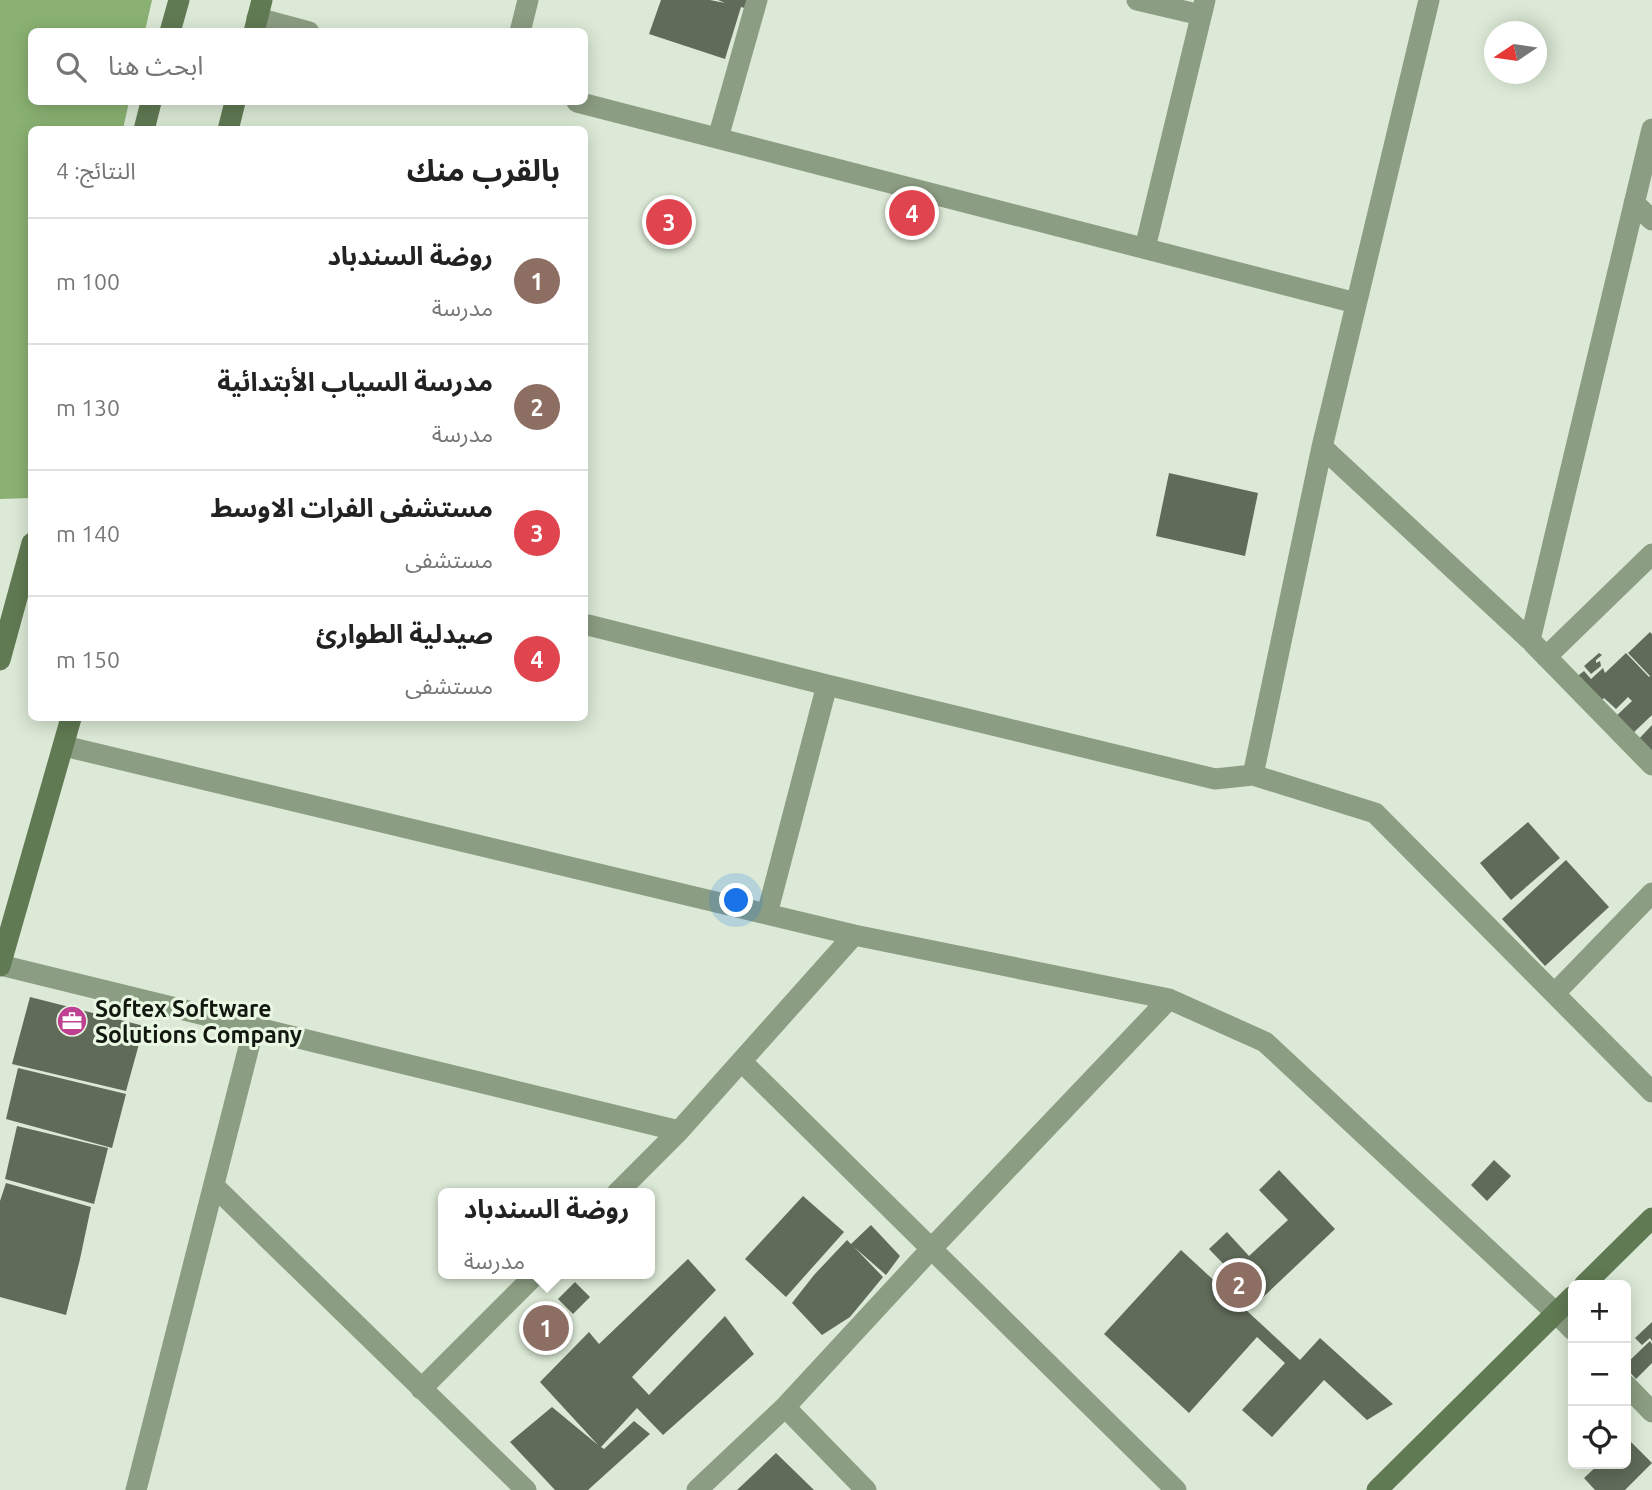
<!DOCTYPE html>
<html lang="ar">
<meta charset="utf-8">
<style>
:root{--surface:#fff;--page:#f6f6f6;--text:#222;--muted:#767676;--line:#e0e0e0;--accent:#0b8043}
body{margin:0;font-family:Ubuntu,"Noto Sans Arabic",sans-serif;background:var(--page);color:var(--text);direction:rtl}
.controls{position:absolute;right:21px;bottom:21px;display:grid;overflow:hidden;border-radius:10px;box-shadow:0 4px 18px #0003}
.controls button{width:63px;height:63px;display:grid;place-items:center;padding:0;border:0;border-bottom:2px solid var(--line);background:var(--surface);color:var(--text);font:35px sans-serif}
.compass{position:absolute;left:1484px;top:21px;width:63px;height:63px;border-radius:50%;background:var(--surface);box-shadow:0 4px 18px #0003;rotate:257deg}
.you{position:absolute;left:737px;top:901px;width:24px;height:24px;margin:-18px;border:5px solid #fff;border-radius:50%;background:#1a73e8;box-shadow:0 0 0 10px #1a73e833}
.badge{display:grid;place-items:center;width:46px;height:46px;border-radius:50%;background:var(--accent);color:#fff;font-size:23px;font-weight:700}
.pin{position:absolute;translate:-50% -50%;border:4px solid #fff;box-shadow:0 2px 7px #0006}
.popup{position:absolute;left:438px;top:1188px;width:217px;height:91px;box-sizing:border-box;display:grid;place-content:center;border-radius:10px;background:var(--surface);filter:drop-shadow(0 2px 5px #0005);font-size:23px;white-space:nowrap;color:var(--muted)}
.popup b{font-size:26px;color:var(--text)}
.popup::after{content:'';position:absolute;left:50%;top:100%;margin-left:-14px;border:14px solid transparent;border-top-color:var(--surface)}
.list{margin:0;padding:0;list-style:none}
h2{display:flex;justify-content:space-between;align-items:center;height:91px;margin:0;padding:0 28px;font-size:30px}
h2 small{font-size:23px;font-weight:400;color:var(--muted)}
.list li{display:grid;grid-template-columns:46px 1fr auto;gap:21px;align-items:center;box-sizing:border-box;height:126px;padding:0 28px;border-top:2px solid var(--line)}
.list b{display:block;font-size:26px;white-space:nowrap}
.list p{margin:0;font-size:23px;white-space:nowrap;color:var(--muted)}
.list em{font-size:23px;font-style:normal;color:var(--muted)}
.icon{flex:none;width:38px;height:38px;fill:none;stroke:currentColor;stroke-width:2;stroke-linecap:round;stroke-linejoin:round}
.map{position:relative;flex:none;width:1652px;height:1490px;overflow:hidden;direction:ltr}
.search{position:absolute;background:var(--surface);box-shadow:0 4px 18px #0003;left:28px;top:28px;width:560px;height:77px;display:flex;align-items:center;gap:18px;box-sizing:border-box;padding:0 24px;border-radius:10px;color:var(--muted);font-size:26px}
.panel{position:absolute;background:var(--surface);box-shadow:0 4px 18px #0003;left:28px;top:126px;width:560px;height:595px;border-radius:10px;direction:rtl}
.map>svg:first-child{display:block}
.forest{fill:#8ab173}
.building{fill:#606b5a}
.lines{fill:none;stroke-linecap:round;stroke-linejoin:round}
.street{stroke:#8b9d82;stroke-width:21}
.secondary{stroke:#607a53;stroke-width:21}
.labels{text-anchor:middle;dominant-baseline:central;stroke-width:6;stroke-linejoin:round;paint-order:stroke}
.poi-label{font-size:23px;font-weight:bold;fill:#121710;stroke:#e9f7e3;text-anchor:start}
</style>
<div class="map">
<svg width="1652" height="1490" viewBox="0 0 1652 1490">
<rect width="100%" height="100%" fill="#dce9d6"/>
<path class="forest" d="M0,0H152L145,31L32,32V102H129L123,129L32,130L31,498L0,499Z"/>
<path class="building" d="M661,0H710L725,3L718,0H753L751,10L741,7L725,59L649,34Z
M1169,473L1258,493L1245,556L1156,536Z
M1650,632L1652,634V715L1632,734L1615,717L1632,701L1628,697L1616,709L1604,698L1599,703L1575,678L1584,671L1591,679L1603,668L1605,673L1626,653L1649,677L1650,676L1628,653Z
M1599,653L1602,655L1596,660V663L1600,661L1601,666L1591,674L1584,666Z
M1652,725V758L1636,742Z
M1528,822L1560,858L1511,900L1480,863Z
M1566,860L1609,907L1545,966L1502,919Z
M30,997L144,1026L126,1091L12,1064Z
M18,1068L126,1094L112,1148L6,1119Z
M17,1126L108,1148L94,1204L5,1179Z
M1494,1160L1511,1176L1487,1201L1471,1185Z
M1279,1170L1335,1229L1259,1301L1209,1249L1227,1232L1249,1256L1288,1220L1259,1190Z
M6,1183L91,1207L80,1259L66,1315L0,1297V1201Z
M803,1196L844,1232L786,1297L745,1259Z
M871,1225L900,1256L886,1275L854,1247L883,1277L850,1317L822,1335L792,1303L814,1275L847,1240L851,1244Z
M1181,1250L1300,1360L1320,1338L1393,1404L1367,1420L1324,1380L1272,1437L1242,1410L1285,1363L1257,1337L1189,1413L1104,1334Z
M688,1259L716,1290L632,1377L649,1395L725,1316L754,1354L663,1435L637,1408L601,1447L604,1449L634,1421L650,1434L588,1490H555L510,1442L552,1407L598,1445L540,1382L589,1332L599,1344Z
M575,1282L590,1297L573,1314L558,1299Z
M1652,1322V1341L1650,1338L1642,1345L1635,1338Z
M1650,1341L1652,1344V1363L1636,1379L1626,1368V1364Z
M1626,1437L1652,1463L1625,1490H1595L1584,1478L1599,1464H1626Z
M776,1453L814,1490H737Z"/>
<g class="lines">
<path class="street" d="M1137,0L1201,15
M257,18L309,32
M520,32L528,0
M577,102L1356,303
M718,138L757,0
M1634,203L1652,220
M1145,248L1205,0
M1322,447L1530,640L1652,765
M584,624L827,685L1215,779L1253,775L1375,813L1652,1092
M1530,640L1652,129
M1546,657L1652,554
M64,746L854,935L1169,999L1265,1042L1556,1313L1573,1330
M1253,775L1322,447L1429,0
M767,914L827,685
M0,965L679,1131
M1555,993L1652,893
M742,1062L1176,1490
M214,1186L526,1490
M617,1193L679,1131L854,935
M1626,1385L1652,1412
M421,1389L536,1274
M785,1407L866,1490
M136,1490L254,1027
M697,1490L785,1407L932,1248L1169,999"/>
<path class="secondary" d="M170,32L179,0
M254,32L262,0
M144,130L151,102
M228,130L235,102
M0,660L32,543
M0,966L71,718
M1584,1285L1652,1218
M1377,1490L1573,1296"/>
</g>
<defs>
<g id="office-disc" transform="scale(1.575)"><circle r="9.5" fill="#be4291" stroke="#e9f7e3"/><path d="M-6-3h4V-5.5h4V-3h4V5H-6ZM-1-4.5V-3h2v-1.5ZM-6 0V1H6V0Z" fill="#fff"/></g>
</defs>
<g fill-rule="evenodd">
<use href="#office-disc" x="72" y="1021"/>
</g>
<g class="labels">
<g class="poi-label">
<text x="95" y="1008">Softex Software<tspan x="95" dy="26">Solutions Company</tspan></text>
</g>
</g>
</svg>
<div class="controls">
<button>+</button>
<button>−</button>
<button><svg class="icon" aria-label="locate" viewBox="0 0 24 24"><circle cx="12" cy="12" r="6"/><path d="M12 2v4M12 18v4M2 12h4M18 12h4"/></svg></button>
</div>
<svg class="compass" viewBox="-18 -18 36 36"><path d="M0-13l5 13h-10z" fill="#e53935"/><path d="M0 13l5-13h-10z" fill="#767676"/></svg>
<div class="you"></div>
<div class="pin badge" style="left:546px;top:1328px;background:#8d6e63">1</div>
<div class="popup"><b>روضة السندباد</b>مدرسة</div>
<div class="pin badge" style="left:1239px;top:1285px;background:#8d6e63">2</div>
<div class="pin badge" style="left:669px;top:222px;background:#e0444e">3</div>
<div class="pin badge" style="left:912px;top:213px;background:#e0444e">4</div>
<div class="search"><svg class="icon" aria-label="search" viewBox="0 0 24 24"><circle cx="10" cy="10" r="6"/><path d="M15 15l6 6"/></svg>ابحث هنا</div>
<section class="panel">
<h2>بالقرب منك<small>النتائج: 4</small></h2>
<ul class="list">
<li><span class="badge" style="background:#8d6e63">1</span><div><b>روضة السندباد</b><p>مدرسة</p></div><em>100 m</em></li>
<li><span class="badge" style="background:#8d6e63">2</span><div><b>مدرسة السياب الأبتدائية</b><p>مدرسة</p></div><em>130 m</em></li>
<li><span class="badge" style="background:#e0444e">3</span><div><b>مستشفى الفرات الاوسط</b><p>مستشفى</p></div><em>140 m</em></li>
<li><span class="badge" style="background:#e0444e">4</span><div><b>صيدلية الطوارئ</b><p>مستشفى</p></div><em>150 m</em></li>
</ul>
</section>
</div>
